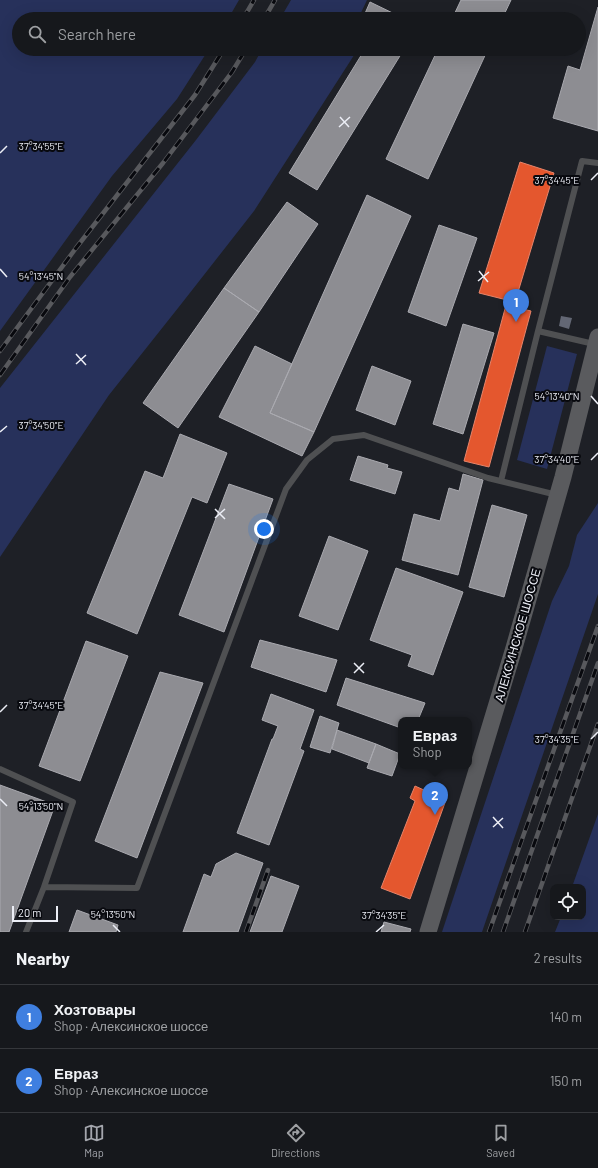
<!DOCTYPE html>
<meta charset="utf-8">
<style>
:root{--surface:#16181c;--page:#1f2125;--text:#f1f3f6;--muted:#9ea0a3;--line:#35373b;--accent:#a4a6ad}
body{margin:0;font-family:Barlow,sans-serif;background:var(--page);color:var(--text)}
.controls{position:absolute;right:12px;bottom:12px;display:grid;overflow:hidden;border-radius:8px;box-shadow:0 4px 16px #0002}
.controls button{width:36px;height:36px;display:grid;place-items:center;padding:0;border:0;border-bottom:1px solid var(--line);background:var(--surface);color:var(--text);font:20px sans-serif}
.scale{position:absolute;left:12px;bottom:10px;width:46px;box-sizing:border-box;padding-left:4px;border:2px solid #eceef6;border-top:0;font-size:11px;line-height:14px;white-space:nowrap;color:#eceef6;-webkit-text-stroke:3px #08090e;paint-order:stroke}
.you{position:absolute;left:264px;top:529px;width:14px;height:14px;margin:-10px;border:3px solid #fff;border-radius:50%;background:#1a73e8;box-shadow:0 0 0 6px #1a73e833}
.badge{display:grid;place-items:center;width:26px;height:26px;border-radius:50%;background:var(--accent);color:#fff;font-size:13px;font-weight:700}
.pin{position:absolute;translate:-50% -33px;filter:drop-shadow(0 1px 2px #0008)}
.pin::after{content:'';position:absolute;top:21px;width:14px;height:12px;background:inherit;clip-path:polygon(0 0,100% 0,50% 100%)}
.popup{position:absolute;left:398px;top:717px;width:74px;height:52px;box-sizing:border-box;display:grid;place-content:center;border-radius:8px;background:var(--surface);filter:drop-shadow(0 1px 3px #0005);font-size:13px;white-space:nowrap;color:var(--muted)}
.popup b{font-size:15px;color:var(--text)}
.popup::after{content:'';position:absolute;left:50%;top:100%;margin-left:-8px;border:8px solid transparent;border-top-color:var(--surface)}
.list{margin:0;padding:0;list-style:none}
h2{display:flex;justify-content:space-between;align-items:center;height:52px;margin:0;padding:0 16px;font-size:17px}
h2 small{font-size:13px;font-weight:400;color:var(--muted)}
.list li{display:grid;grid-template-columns:26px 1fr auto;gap:12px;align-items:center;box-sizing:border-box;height:64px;padding:0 16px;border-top:1px solid var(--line)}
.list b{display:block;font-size:15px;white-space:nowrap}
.list p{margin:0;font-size:13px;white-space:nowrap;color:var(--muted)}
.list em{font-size:13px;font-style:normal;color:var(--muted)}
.icon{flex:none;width:22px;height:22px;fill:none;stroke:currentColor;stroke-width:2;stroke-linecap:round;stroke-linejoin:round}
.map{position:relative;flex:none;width:598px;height:932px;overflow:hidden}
.search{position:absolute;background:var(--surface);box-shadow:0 4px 16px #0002;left:12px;right:12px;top:12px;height:44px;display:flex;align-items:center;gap:10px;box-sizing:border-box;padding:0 14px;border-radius:22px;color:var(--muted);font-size:15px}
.sheet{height:180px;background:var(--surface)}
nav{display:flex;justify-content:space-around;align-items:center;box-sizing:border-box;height:56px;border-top:1px solid var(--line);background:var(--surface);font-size:11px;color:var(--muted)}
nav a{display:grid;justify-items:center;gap:2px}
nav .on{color:var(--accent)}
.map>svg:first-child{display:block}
.green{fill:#27315b}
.shops{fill:#e4572e;stroke:#e6846a}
.industry{fill:#8d8d92;stroke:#aaaab0}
.building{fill:#636774}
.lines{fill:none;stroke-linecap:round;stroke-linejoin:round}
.lane{stroke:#4f5052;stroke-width:6}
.secondary{stroke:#5a5b5e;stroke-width:17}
.rail-casing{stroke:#58595d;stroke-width:4.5}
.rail{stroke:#08090e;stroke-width:3;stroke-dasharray:9;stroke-linecap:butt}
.ticks{fill:none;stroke:#eceef6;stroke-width:1.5}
.labels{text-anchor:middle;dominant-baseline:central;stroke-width:4;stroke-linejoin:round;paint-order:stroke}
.street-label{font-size:12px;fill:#eceef6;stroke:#08090e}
.ticks-label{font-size:10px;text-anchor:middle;fill:#eceef6;stroke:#08090e;stroke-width:4;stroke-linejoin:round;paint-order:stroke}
</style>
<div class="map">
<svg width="598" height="932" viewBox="0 0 598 932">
<rect width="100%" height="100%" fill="#1e2026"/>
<path class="green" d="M0,0H239L228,19H19V49H209L177,99L112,176L0,331Z
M291,0H367L358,19H280Z
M262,49H358L254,211L182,303L109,395L0,557V388L196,140L255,62Z
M547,346L577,354L547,469L517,460Z
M598,503V594L482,932H442L552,601L569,566L577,535Z
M598,814V932H555L561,917H583V887H572Z"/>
<path class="shops" d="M520,162L554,173L515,302L479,293Z
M506,305L531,311L489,467L464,461Z
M415,786L446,800L410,899L381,888L415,801L410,798Z"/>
<path class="industry" d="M461,0H511L502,19H452Z
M370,2L405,19H365L363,18Z
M598,7V131L553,118L568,66L580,70Z
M365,49H400L403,51L317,190L289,173Z
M438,49H488L428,179L386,159Z
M367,195L411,216L314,432L270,413Z
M287,202L318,224L259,312L224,288Z
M439,225L477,238L446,326L408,312Z
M224,288L259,312L178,428L143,403Z
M463,324L494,333L463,434L433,424Z
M255,346L292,364L270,413L314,432L302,456L219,417Z
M372,366L411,381L395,425L356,410Z
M180,434L227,453L207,503L192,497L137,634L87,613L145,471L163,478Z
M358,456L388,465L387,468L402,472L395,494L350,480Z
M463,474L483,480L458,575L402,560L414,514L440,521L449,488L459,491Z
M229,484L273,499L224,632L179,615Z
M492,505L527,515L504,597L469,587Z
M329,536L368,551L338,630L299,616Z
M396,568L463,592L433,675L408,666L412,655L370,640Z
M260,640L337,660L326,692L251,667Z
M86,641L128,656L80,781L39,766Z
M160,672L203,683L137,858L95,841Z
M346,678L425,703L418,720H401V728L337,705Z
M271,694L314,710L300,749L304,751L269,845L237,833L272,739H273L278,726L262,720Z
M320,716L339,723L330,753L310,747Z
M337,730L376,744L369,763L332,749Z
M376,744L400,754L392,776L367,768Z
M0,785L55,805L9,932H0Z
M236,853L263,863L238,932H183L204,874L211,877L216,864Z
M271,876L299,886L282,932H250Z
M77,910L118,925L116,932H69Z
M384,922L411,929L410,932H381Z"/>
<path class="building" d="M561,316L572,318L569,329L559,326Z"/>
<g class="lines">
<path class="lane" d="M538,331L582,161L598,163
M501,481L538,331L594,344
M0,769L73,802L44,887
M26,932L44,887L137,888L286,489L307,460L333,439L364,435L488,478L557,495"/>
<path class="secondary" d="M428,932L514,648L563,477L598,337"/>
<g class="rail-casing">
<path id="rail" d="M243,19L254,0
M264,19L275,0
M0,351L76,248L195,95L224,49
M0,375L70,277L163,163L232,72L246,49
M246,932L268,870
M489,932L598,626
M503,932L598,663
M525,932L598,724"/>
</g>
<use href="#rail" class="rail"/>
</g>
<path class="ticks" d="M340,117L349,127M339,127L350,117M0,153L7,146M591,180L598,173M0,269L7,277M479,271L488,282M478,281L489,272M76,354L86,365M76,364L86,355M591,396L598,404M0,432L7,426M591,460L598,453M215,509L225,519M215,518L225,509M354,663L364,673M354,673L364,663M0,712L7,705M591,739L598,732M0,799L7,806M493,817L503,828M493,827L503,818M113,925L120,932M376,932L384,925"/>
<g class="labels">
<g class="street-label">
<text transform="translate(517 635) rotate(-74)">АЛЕКСИНСКОЕ ШОССЕ</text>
</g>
</g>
<g class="ticks-label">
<text x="41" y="150">37°34'55"E</text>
<text x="557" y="184">37°34'45"E</text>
<text x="41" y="280">54°13'45"N</text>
<text x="557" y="400">54°13'40"N</text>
<text x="41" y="429">37°34'50"E</text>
<text x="557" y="463">37°34'40"E</text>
<text x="41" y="709">37°34'45"E</text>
<text x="557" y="743">37°34'35"E</text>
<text x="41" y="810">54°13'50"N</text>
<text x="113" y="918">54°13'50"N</text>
<text x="384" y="919">37°34'35"E</text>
</g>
</svg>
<div class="controls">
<button><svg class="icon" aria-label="locate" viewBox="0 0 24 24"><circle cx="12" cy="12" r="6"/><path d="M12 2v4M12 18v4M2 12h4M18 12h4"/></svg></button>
</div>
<div class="scale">20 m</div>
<div class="you"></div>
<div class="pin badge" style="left:516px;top:322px;background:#3f7fe0">1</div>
<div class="pin badge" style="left:435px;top:815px;background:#3f7fe0">2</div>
<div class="popup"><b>Евраз</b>Shop</div>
<div class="search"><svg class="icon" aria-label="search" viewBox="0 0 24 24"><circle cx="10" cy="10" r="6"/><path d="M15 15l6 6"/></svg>Search here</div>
</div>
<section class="sheet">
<h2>Nearby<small>2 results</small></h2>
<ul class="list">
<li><span class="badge" style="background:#3f7fe0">1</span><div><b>Хозтовары</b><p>Shop · Алексинское шоссе</p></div><em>140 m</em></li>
<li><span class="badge" style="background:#3f7fe0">2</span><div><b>Евраз</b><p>Shop · Алексинское шоссе</p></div><em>150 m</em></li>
</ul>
</section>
<nav>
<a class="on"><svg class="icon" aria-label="map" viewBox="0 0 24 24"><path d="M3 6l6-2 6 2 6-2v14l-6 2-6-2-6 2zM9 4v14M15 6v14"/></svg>Map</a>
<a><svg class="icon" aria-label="directions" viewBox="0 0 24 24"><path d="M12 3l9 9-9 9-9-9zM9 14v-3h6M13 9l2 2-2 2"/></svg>Directions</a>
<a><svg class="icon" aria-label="saved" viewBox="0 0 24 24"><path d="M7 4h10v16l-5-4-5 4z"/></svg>Saved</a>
</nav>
